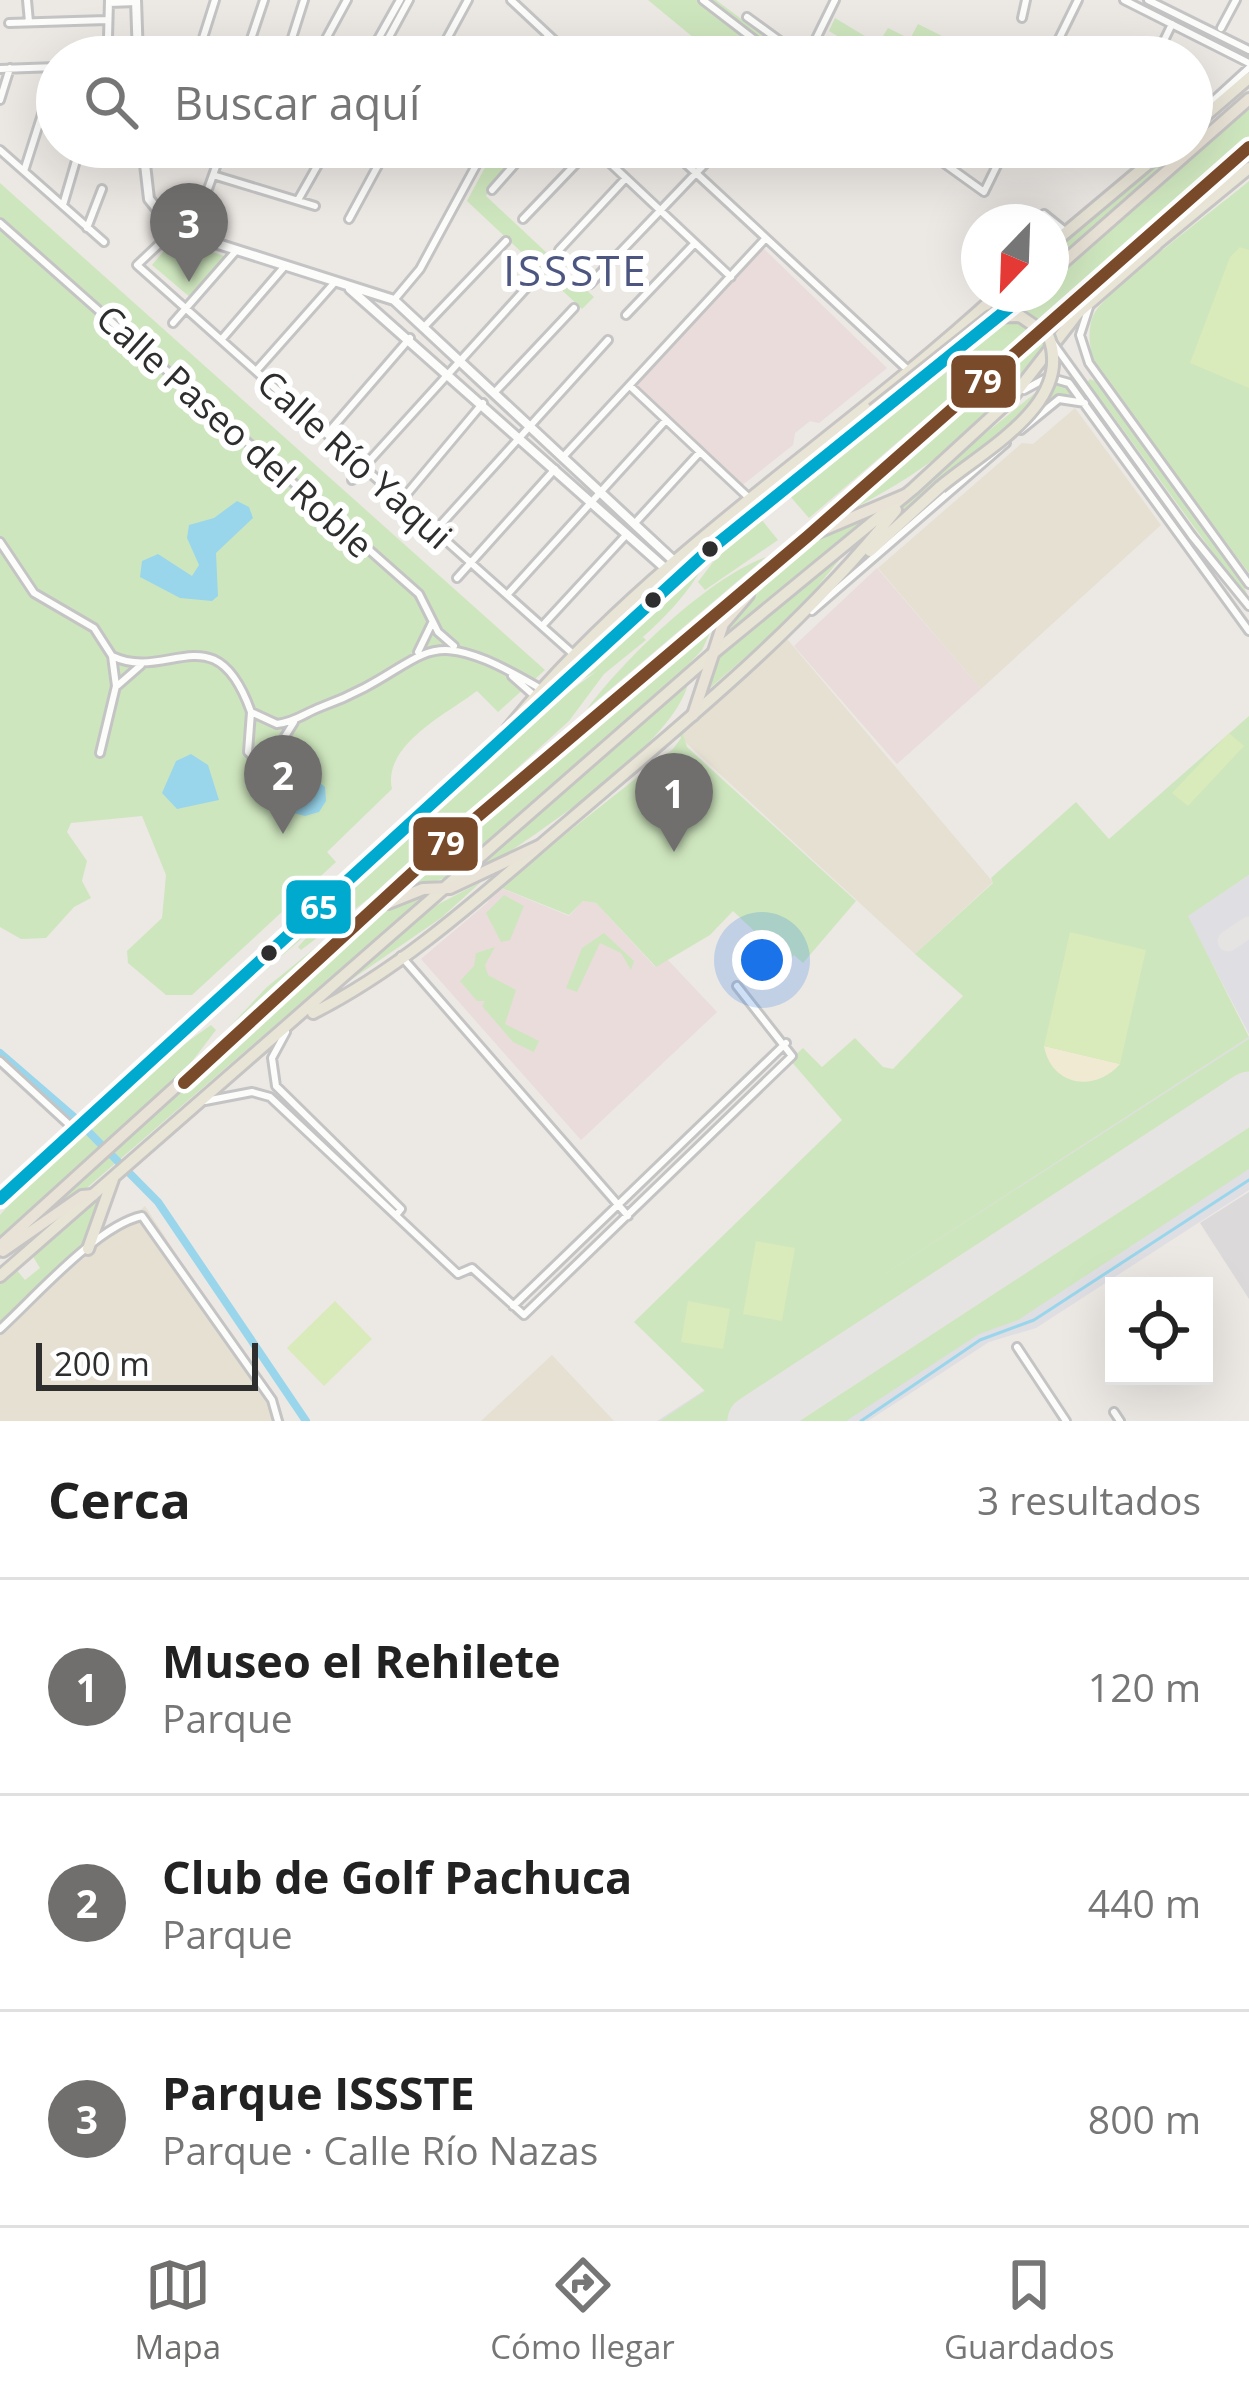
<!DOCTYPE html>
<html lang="es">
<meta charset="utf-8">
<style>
:root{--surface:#fff;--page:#f2f2f2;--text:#222;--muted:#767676;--line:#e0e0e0;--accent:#706f6e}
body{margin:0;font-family:"Open Sans",sans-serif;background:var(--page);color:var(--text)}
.controls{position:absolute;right:36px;bottom:36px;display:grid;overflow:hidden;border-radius:0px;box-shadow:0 12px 48px #0002}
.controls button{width:108px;height:108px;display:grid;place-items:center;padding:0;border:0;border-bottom:3px solid var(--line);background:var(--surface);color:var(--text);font:60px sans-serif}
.compass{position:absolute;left:961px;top:204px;width:108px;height:108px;border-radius:50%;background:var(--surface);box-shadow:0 12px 48px #0002;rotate:203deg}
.scale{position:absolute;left:36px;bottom:30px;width:222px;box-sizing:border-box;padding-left:12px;border:6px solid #2e2e2e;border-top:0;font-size:33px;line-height:42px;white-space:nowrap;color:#2e2e2e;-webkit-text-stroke:9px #fff;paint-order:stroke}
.you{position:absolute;left:762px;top:960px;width:42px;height:42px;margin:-30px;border:9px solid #fff;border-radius:50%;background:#1a73e8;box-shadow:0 0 0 18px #1a73e833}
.badge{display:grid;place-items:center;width:78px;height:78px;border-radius:50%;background:var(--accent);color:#fff;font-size:39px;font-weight:700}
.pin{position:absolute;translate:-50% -99px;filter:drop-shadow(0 3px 6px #0008)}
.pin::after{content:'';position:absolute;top:63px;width:42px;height:36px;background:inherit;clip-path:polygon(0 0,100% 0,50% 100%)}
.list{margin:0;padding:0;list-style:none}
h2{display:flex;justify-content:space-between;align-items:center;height:156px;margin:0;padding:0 48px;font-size:51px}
h2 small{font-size:39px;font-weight:400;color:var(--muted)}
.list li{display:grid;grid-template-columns:78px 1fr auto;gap:36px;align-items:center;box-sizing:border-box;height:216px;padding:0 48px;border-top:3px solid var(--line)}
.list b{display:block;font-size:45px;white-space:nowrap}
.list p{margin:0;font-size:39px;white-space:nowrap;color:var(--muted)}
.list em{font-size:39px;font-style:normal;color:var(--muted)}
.icon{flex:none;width:66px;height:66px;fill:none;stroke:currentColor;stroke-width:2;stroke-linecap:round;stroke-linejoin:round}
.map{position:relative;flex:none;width:1249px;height:1421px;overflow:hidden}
.search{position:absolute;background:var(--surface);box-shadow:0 12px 48px #0002;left:36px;right:36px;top:36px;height:132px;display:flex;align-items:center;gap:30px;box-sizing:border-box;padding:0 42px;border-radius:66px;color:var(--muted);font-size:45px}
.sheet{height:804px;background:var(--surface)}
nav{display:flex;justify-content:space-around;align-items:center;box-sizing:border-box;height:168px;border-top:3px solid var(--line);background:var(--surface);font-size:33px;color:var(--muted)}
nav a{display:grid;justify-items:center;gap:6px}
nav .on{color:var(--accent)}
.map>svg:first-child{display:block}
.industrial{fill:#dcd9db}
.education{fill:#e6e0d3}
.medical{fill:#e9dcdb}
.airport{fill:#dfdee2}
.green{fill:#cee6be}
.sand{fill:#f0ead3}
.pitch{fill:#d9eabb}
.water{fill:#99d6ec}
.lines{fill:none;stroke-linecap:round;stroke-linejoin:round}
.stream{stroke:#99d6ec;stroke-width:3}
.canal{stroke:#99d6ec;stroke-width:8}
.taxiway{stroke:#e6e4e2;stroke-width:21}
.runway{stroke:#e6e4e2;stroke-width:51}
.minor-casing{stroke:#c5c4c5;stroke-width:12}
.tertiary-casing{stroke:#c5c4c5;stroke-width:14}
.primary-casing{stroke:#c6c5c4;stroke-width:16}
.trunk-casing{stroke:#c6c5c4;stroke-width:16}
.minor{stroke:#fcfcfb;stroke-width:6}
.tertiary{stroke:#fcfcfb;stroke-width:8}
.primary{stroke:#e8e4d6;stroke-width:10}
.trunk{stroke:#e9e2d6;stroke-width:10}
.minor-bridge-casing{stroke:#c5c4c5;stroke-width:12;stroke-linecap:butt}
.primary-bridge-casing{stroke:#c6c5c4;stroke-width:16;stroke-linecap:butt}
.minor-bridge{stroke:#fcfcfb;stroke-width:6}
.primary-bridge{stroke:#e8e4d6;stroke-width:10}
.bus-1-casing{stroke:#fff;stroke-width:21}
.bus-2-casing{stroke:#fff;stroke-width:21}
.bus-1{stroke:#00a9ce;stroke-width:12}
.bus-2{stroke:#7a4b2a;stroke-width:12}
.bus-dot{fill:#2e2e2e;stroke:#fff;stroke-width:4.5}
.labels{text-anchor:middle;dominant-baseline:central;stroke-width:12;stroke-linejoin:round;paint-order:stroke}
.street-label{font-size:36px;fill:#2e2e2e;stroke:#fff}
.quarter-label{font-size:42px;letter-spacing:3px;fill:#4d5680;stroke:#fff}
.line-badge{stroke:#fff;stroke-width:4.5}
.badge-label{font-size:33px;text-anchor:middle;font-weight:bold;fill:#fff}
</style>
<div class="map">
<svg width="1249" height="1421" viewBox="0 0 1249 1421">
<rect width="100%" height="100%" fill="#ece8e4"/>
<path class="industrial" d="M1249,1192V1299L1200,1223Z"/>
<path class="education" d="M1075,408L1161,525L981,689L878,568L1022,443L1033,444Z
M782,633L993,882L915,954L684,741L681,727L687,712Z
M145,1206L285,1421H0V1329Z
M552,1355L614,1421H481Z"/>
<path class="medical" d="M763,248L887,368L819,423L810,421L795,433L793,445L740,487L635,385Z
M877,568L981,689L897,764L794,646Z
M498,887L569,916L583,901L596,903L655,967L666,958L717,1012L581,1140L421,959L487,903Z"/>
<path class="airport" d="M1249,875V1034L1187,916Z
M1249,1037V1190L1036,1328L989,1342L868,1421H657Z"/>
<path class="green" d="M648,0H716L792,57H717Z
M835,18L878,44L888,28L910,39L918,24L984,57H873L829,31Z
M1249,108V141L809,518L789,495L1037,294H1051V283Z
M496,147H518L486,196L594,297L582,309L467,201Z
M1180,147H1188L1051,268V255Z
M1249,181V573L1096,368C1090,353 1086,329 1094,314C1104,292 1221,205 1249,181Z
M0,183L545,670L498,712L477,691C448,713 382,745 392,789L327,852L336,862L192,995H166L128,963L127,951L162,918L166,875L142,816L71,823L67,832L87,861L82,881L91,898L74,907L46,938L21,939L0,927Z
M174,239L227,257L191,298L152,265Z
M1062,314C1062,326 1049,340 1041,352C987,428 909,485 825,522Z
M1090,379L1099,383C1123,417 1249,574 1249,602L1105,405L1096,404L1085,384Z
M1050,381L1064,384L1073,394L1053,398L999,444L989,441L872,541L912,493Z
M810,457L780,486L546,690L661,576Z
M879,509L716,643C748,576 811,536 879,509Z
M761,519L778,540L705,590L698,582L723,549Z
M862,532L796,613L702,695L704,670Z
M766,557L587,709C624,659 708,578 766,557Z
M705,562C681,611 616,665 568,687Z
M718,616L702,650L683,670L445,878L398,893Z
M643,637L646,640L604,674L569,721L401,874L301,950L298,947L362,877L536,716Z
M688,684C671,747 538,832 483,870L479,866Z
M687,712L681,727L687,747L856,901L803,963L794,955L787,962L733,911L710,935L656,967L596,903L583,901L569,915L499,887L673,749L681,738L678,731Z
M1249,716V875L1188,916L1249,1037L857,1292L1249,1039V1079L726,1421H660L705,1391L634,1322L842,1120L790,1060L803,1048L822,1067L855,1038L883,1067L893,1069L963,996L915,954L993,883L991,878L1076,802L1109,839Z
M481,882L441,918L329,995L431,908Z
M343,893L298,942L195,1029Z
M428,893L74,1199L30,1227L382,912Z
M380,895L206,1052L267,987Z
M504,895L524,906L510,940L501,942L486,913Z
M604,933L634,961L631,970L621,953L600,943L577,992L566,988L582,948Z
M495,947L485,965L488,975L516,990L505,1024L539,1041L534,1052L513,1042L482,1006L485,1001H477L460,981L474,966L476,953Z
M211,1025L216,1030L184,1072L0,1240V1215C63,1144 134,1079 211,1025Z
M1249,1115V1169L1018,1320L979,1334L846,1421H780Z
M108,1187L77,1255L0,1324V1282L15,1268L25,1280L40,1268L32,1255Z"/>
<path class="sand" d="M1044,1046L1120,1064C1095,1093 1051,1086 1044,1046Z"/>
<path class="pitch" d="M1240,247L1249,250V388L1190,363L1230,257Z
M1229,733L1244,746L1188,806L1172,793Z
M1070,932L1146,950L1120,1064L1044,1046Z
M756,1241L795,1248L782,1321L743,1314Z
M335,1301L372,1339L324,1386L287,1348Z
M688,1301L730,1309L723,1349L681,1342Z"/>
<path class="water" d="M237,501L249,507L253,518L216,553L218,596L212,601L180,598L140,577L142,561L158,554L192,576L199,565L187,538L189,525L214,518Z
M191,754L208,765L219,800L177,809L162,793L176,761Z
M310,775L325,787L326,801L319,812L305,816L277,809L282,785Z"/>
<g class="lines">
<path class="stream" d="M861,1421L980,1340L1034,1320L1249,1180"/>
<path class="canal" d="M0,1053L74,1117L158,1202L306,1421"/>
<path class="taxiway" d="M1228,941L1249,927"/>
<path class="runway" d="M753,1421L1249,1097"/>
<g class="minor-casing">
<path id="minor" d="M27,0L29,22
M511,0L572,57
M703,0L777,57
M1124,0L1249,63
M1148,0L1249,50
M109,3L136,2
M747,17L802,57
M1022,18L1026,0
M9,23L107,20
M1221,28L1236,0
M108,38L109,0
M109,57V45
M197,57L215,0
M245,57L264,0
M286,57L304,0
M316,57L347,0
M368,57L400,0
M378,57L409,0
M437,57L468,0
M536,57L548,35
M807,57L835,0
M1050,57L1078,0
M1156,57L1172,24
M0,69L57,67
M0,100L10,68
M1192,120L1249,68
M593,147L731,277
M668,147L908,370
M938,147L934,156L984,192L1006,147
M0,150L104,242
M264,160L269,162L276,147
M264,160L268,147
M24,171L57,67
M213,175L315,206
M208,189L223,147
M492,190L530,147
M298,200L328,147
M63,205L80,147
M1044,214L1065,231
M349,219L388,147
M523,219L592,147
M0,223L419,594L438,632L454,646
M87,228L102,189
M174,230L137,265L572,653
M559,250L626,178
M590,284L721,147
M394,300L420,269L486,147
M1089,307L1080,335L1089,363L1249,584
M626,315L694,244
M173,323L235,252
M423,328L506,241
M221,340L284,267
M256,371L335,282
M630,386L748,497
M1024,390L1048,377L1069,383L1249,631
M494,393L574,308
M1021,430L1059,399L1085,403
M327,434L410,338
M563,457L765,239
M352,480L539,274
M401,501L483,403
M634,524L700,452
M435,531L608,340
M1192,536L1249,606
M0,542L34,593L94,628L112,656C168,683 215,611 251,712L277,724C295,722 305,713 321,707C436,665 411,612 543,690
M457,578L555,469
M507,595L666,420
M812,611L1006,443
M542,626L627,534
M418,652L432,623
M512,676L538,699
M117,686L141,665
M251,712L248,752L257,760L274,754L294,722
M100,753L116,686L112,656
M401,956L628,1216
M286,1032L272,1058L276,1086L401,1209L397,1214
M0,1061L75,1130
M205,1101L252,1092L270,1097L458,1274L472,1268L524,1315L792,1056L737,986
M513,1306L786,1043
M0,1329C35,1297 98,1225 142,1216L272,1400L278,1421
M1017,1347L1066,1421
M1114,1412L1120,1421"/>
</g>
<g class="tertiary-casing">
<path id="tertiary" d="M136,0L138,57
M143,147L149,199L174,230L394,300L674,561
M350,289L666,569"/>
</g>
<g class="primary-casing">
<path id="primary" d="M1192,127L1249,78
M1051,245L1168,147
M1154,246L1249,168
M870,551L940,487
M508,729C647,558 837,442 998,294
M313,1013C407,966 491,887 570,820C688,719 798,631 896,510
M88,1249L113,1179
M0,1276L711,655L913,489L1011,399L1078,313L1156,245"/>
</g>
<g class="trunk-casing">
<path id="trunk" d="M1051,273L1249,99
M816,533L905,495
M693,715L723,624L748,595
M388,903L423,889L450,888L539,846
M0,1199L702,556L1026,294
M0,1246L423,863L808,536L1249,147
M3,1251L82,1196L93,1195"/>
</g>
<use href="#minor" class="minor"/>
<use href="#tertiary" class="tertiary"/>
<use href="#primary" class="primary"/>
<use href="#trunk" class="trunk"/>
<g class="minor-bridge-casing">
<path id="minor-bridge" d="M1050,339L1192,536"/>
</g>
<g class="primary-bridge-casing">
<path id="primary-bridge" d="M873,410L990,317L1020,316L1048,335C1076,403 985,449 940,487"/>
</g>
<use href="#minor-bridge" class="minor-bridge"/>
<use href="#primary-bridge" class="primary-bridge"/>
<g class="bus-1-casing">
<path id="bus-1" d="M0,1199L702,556L1026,294"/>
</g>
<g class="bus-2-casing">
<path id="bus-2" d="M184,1083L423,863L808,536L1249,147"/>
</g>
<use href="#bus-1" class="bus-1"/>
<use href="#bus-2" class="bus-2"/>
</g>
<g class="bus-dot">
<circle cx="710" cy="549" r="10"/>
<circle cx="653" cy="600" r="10"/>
<circle cx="269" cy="953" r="10"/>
</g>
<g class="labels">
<g class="street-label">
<text transform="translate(235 431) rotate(42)">Calle Paseo del Roble</text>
<text transform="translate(355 459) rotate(42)">Calle Río Yaqui</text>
</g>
<g class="quarter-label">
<text x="576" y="269">ISSSTE</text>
</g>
</g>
<g class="line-badge">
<rect x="949" y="353" width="69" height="57" rx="12" fill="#7a4b2a"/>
<rect x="411" y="815" width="69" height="58" rx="12" fill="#7a4b2a"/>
<rect x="284" y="878" width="69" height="58" rx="12" fill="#00a9ce"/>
</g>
<g class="badge-label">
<text x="983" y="393">79</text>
<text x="446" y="855">79</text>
<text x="319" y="919">65</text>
</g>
</svg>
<div class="controls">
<button><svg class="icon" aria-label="locate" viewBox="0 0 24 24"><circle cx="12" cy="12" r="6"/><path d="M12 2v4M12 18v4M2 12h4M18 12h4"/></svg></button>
</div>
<svg class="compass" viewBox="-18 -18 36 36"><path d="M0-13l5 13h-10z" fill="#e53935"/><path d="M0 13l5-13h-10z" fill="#767676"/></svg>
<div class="scale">200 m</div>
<div class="you"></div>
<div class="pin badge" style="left:674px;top:852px">1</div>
<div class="pin badge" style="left:283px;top:834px">2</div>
<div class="pin badge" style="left:189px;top:282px">3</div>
<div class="search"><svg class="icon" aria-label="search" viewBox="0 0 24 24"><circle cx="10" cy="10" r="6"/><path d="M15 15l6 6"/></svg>Buscar aquí</div>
</div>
<section class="sheet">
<h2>Cerca<small>3 resultados</small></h2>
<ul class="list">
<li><span class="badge">1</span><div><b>Museo el Rehilete</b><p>Parque</p></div><em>120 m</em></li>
<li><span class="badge">2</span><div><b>Club de Golf Pachuca</b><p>Parque</p></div><em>440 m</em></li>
<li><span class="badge">3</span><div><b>Parque ISSSTE</b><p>Parque · Calle Río Nazas</p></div><em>800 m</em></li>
</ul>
</section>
<nav>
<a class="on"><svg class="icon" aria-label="map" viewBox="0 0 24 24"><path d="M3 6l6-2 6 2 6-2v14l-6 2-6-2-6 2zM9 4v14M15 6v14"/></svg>Mapa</a>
<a><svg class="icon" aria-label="directions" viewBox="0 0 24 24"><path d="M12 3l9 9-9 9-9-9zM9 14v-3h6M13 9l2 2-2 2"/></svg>Cómo llegar</a>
<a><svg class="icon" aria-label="saved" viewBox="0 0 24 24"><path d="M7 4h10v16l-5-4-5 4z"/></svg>Guardados</a>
</nav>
